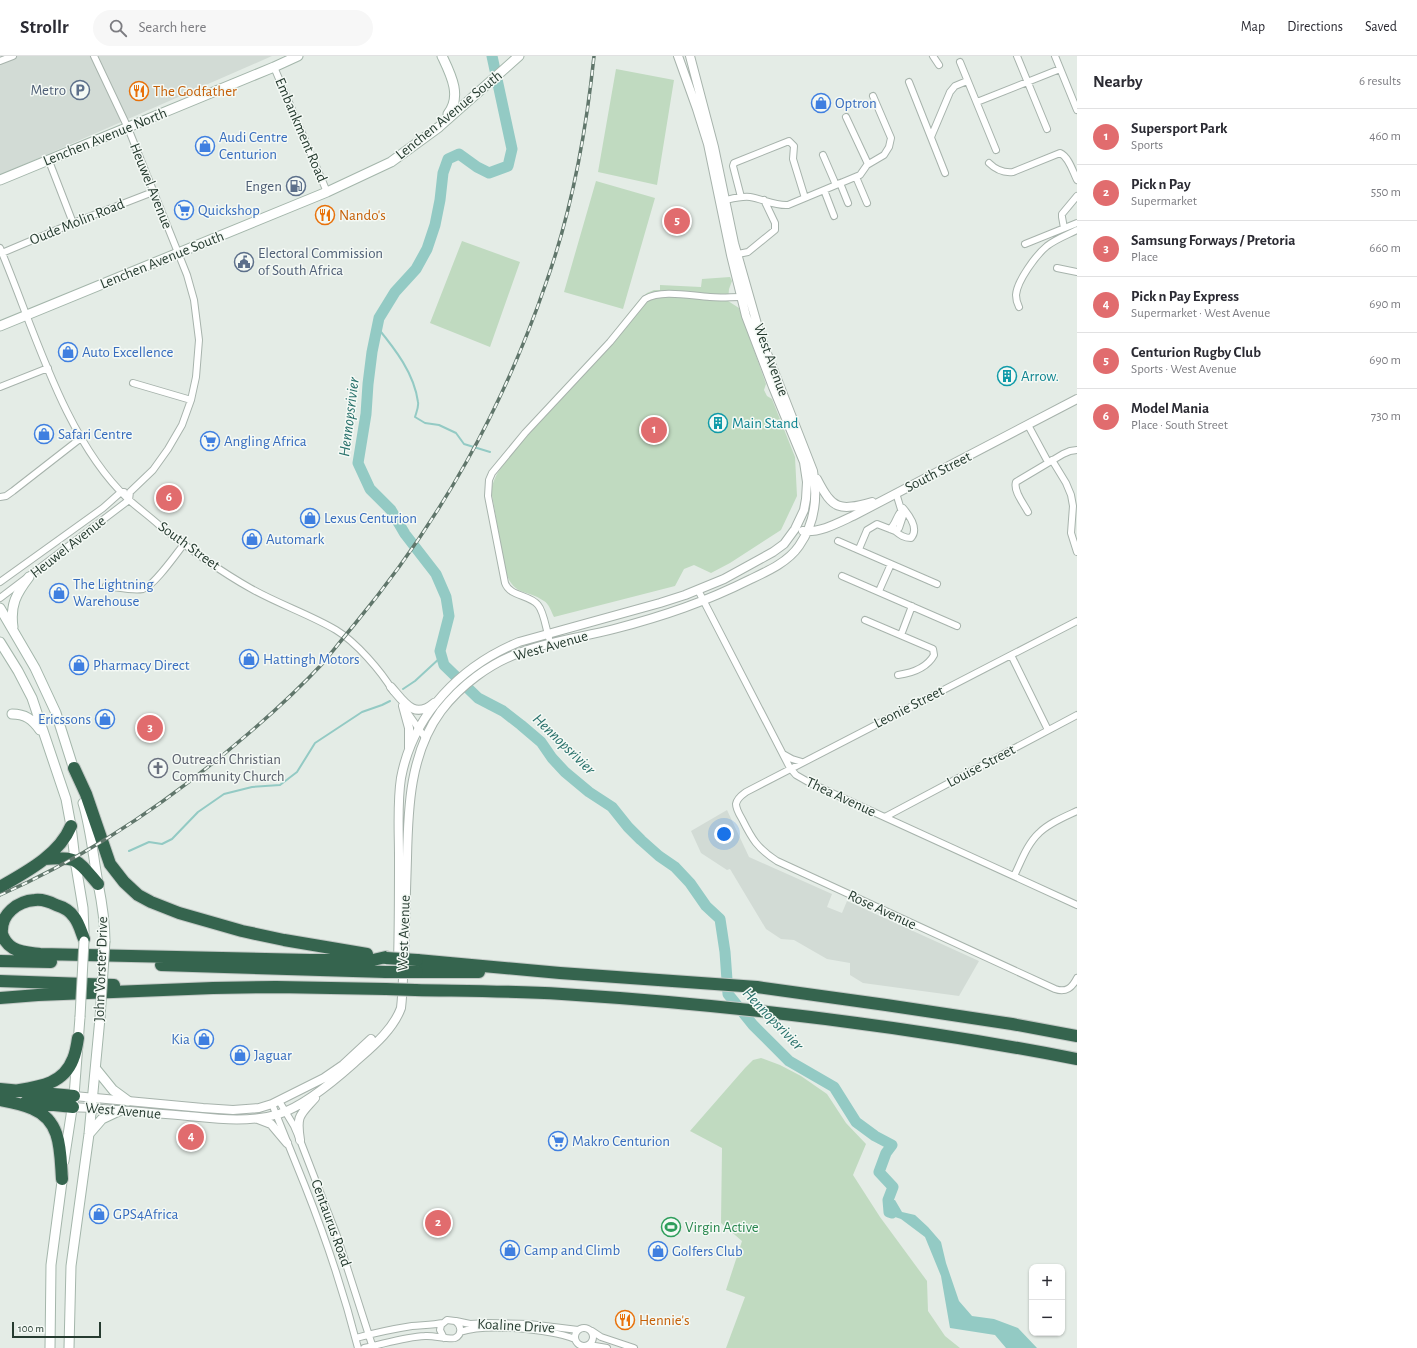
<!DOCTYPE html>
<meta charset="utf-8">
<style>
:root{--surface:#fff;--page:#f7f7f7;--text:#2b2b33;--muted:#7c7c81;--line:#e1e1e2;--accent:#e16c6e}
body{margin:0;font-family:"Alegreya Sans",sans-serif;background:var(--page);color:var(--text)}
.controls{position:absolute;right:12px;bottom:12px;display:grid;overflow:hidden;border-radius:8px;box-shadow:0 1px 3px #0004}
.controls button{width:36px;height:36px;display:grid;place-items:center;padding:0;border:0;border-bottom:1px solid var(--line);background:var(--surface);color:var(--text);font:20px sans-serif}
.scale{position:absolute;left:12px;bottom:10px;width:89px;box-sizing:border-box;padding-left:4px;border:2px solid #263b30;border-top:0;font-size:11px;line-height:14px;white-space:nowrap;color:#263b30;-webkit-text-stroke:3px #f4f9f5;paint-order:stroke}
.you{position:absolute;left:724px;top:778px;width:14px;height:14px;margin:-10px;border:3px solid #fff;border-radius:50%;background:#1a73e8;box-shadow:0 0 0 6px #1a73e833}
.badge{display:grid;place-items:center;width:26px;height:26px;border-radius:50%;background:var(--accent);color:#fff;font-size:13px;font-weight:700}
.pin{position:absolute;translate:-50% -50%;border:2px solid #fff;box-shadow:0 1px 4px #0006}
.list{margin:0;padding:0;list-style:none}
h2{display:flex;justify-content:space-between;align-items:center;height:52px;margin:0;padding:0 16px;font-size:17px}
h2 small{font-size:13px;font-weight:400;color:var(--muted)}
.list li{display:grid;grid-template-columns:26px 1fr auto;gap:12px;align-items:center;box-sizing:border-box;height:56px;padding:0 16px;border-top:1px solid var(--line)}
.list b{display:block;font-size:15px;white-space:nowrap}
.list p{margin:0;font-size:13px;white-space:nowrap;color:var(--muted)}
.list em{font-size:13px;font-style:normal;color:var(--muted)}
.icon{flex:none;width:22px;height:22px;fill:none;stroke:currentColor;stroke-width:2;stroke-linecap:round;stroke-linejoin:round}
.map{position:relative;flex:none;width:1077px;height:1292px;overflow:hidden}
header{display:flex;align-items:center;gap:24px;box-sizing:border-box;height:56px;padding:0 20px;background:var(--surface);border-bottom:1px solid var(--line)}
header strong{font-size:19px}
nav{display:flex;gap:22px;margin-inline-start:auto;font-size:14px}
.search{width:280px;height:36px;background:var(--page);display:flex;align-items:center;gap:10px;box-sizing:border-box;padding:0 14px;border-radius:22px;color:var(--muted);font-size:15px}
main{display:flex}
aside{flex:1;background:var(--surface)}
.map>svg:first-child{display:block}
.built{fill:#d2dbd5}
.green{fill:#c0dac0}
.water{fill:#93cac4}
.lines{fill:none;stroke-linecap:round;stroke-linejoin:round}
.stream{stroke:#93cac4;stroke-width:2}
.river{stroke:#93cac4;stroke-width:11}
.minor-casing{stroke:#a7b3ac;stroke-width:8}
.tertiary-casing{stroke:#a7b3ac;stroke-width:10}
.secondary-casing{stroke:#a4b6ab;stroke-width:11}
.motorway-casing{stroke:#c2c8c5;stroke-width:14}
.minor{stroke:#fff;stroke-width:6}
.tertiary{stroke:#fff;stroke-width:8}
.secondary{stroke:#fff;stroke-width:9}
.motorway{stroke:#35644e;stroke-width:12}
.rail-casing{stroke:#60766b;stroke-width:3.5}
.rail{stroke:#f4f9f5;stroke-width:2;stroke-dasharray:6;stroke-linecap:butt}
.secondary-bridge-casing{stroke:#a4b6ab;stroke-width:11;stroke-linecap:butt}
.motorway-bridge-casing{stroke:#c2c8c5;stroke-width:14;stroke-linecap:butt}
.secondary-bridge{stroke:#fff;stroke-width:9}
.motorway-bridge{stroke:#35644e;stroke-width:12}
.labels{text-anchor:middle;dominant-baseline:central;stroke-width:3;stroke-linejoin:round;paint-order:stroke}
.service-label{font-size:15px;fill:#4e5e75;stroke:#f4f9f5;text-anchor:end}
.food-label{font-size:15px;fill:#c56008;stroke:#f4f9f5;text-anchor:start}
.shop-label{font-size:15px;fill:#366cbe;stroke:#f4f9f5;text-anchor:start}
.street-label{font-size:15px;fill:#263b30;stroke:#f4f9f5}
.culture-label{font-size:15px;fill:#0d838f;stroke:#f4f9f5;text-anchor:start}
.worship-label{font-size:15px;fill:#5b616d;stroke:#f4f9f5;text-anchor:start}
.leisure-label{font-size:15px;fill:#27864d;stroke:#f4f9f5;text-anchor:start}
.water-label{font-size:16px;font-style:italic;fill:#27706a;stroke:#f4f9f5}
</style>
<header>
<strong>Strollr</strong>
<div class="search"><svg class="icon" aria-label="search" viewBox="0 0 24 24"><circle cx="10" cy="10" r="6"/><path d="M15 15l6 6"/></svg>Search here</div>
<nav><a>Map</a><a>Directions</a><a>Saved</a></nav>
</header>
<main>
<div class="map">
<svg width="1077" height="1292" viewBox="0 0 1077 1292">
<rect width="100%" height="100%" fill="#e4ece6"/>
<path class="built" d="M0,0H272L0,119Z
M727,754L749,801L832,838L827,851L842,857L847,845L979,905L959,940L863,927L850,919V907L827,903L794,884L781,883L766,873L730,813L727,814L701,797L691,775Z"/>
<path class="green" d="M616,13L674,24L657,129L598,116Z
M596,125L655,142L623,253L564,236Z
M462,185L520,206L490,291L430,267Z
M730,221L732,225L729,233L728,245L739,252L766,328L764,334L767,340L772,343L795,401L797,440L781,474L730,507L711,517L694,509L684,513L675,530L554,561C551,555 549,548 544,545C527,533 515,541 506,517L491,434C494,423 497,416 505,407L500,402L547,348L607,284L640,243L647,237L654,234H660V229L701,231L702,223Z
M761,1002L780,1009L801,1020L827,1038L846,1067L866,1088L853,1119L880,1161L927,1225L928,1255L945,1280L960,1292H726L745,1241L726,1234L742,1185L721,1167L722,1092L690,1075L745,1012L753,1004Z"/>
<path class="water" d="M895,1144L902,1156L915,1159L928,1171L941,1186L946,1207L959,1245L972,1260L994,1263L1018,1272L1037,1292H1006L995,1279L950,1272L941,1220L925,1181L901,1163L886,1158V1145Z"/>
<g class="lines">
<path class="stream" d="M377,271C395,293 414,317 418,346C419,351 416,357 415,361L425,367L439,369L456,377L464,388L490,396
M403,633L415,625L441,601
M129,795L149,786L162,788L172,783L198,756L224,738L252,731L280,729L297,716L315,687L362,656L382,649L390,645"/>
<path class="river" d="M492,0L512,93L508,110L489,117L477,111L459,98L448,103L443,117L440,144L435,169L427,193L416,213L395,236L379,262L372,296L368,328L366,358L358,407L370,433L391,454L405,478L436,518L446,541L449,560L440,595L444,609L478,642L503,655L521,669L541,686L552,702L565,716L589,736L612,751L628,771L641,784L659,800L675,811L690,827L706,850L720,863L725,896L728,938L753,969L789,1005L834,1031L856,1066L875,1080L892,1089L886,1097L879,1116L893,1131L888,1144L889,1156L892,1157"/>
<g class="minor-casing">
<path id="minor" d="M933,0L939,9
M1017,0L1047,73
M1055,0L1077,54
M0,5L13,0
M960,6L996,94
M274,11L327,136
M909,26L945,117
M977,46L1060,13
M846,61L868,108
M931,81L950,36L955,30L967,25
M823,99L836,129
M49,105L73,167
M989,107C996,114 1003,117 1013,116L1060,97C1069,101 1073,116 1077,124
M856,121L867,147
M840,127L848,147
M824,134L834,160
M741,141L733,110L734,107L789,85L794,90L793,103L805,142
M721,145C731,143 740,140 750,141C763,143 775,150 788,149L860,119L867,109L884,99L889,91L891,82L873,40
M1064,172L1062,161V158L1077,140
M1025,188L1077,167
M0,192C34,272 64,383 128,443C138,452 149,460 159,469C188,492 218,514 250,532C278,548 309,558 336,574C356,586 381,615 393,635
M2,197L73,167L153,136
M733,199L748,196L775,174V167L764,144
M1057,212L1077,216
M1019,251C1017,247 1016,243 1016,239C1017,225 1036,199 1047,190C1056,183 1067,179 1077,174
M133,327L191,344
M0,331L48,312
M1028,369L1048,406
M1052,404L1066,427L1071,439L1073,450L1071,477L1077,496
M0,441L6,440L13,435L81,382
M1028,456C1024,448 1013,435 1016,426L1063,398L1070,395L1077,394
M890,473C896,468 896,460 902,454
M895,475C900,479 904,482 911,482C919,473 909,459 903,452
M838,485L937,528
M859,493L867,474L877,468L895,475L899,472L903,460L896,437
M842,520L957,570
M0,526L103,452L121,436H124
M106,530C117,531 132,535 143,533C154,530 176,498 184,488
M698,534L790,712L796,719L810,727L1077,849
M879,535L891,508
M0,542L129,444L130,436L153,414L168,393L182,369L191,344L196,321L199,284L194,244L187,219L128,72L94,0
M865,564L933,593L934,599C927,612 912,617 898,619
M1077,565L746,736C742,739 737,742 736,748C736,753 739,758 742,763C752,783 757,792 777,805L1055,933C1066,937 1072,932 1077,922
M901,579L912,550
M549,582C546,573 544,556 538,549C529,538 510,541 505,527L488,440L489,424L492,417L525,377L610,286L645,243C662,233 691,240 710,241C720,242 731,241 741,241
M1011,599L1048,674
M407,656L426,683
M783,698L792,703L802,706
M885,761L1077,659
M1014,820C1021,806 1027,788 1039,777C1049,767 1064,761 1077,755
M279,1045L294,1070L300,1084L337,1180L373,1292
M272,1048C283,1076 294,1103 305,1130C326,1183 344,1237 358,1292
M456,1265L470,1268L488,1267L529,1268L578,1274
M575 1281a9 9 0 1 1 18 0a9 9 0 1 1-18 0Z
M592,1275L601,1281L634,1292
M460,1276C487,1267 548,1273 575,1283
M356,1282C374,1277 393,1273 412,1270C422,1269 433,1269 443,1267
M589,1289L607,1292
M364,1292C384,1288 404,1281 425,1280C432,1279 451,1284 455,1282C463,1278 461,1269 455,1265L447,1264L441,1269L440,1274L444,1282"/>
</g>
<g class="tertiary-casing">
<path id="tertiary" d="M817,423C833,454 839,455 872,446
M803,475C820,477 838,467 853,460L1077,343
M391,631C404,646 414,664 434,647
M403,650L409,672V692
M398,906C399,871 399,836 399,801C399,775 397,747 401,722C413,658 461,610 519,586L660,547L685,539L724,523L773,496L784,488L795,473L804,454L806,443L807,426L804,406L773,331L746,260L731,199L708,88L697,53L678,0
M74,1040L203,1052L233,1054L259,1052L272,1048L324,1022L343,1009L371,983
M73,1051C111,1053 150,1057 188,1060C218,1063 249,1067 279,1058C304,1050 335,1024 354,1007C372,991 393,974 401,952C403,935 403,917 404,900C405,868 406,835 407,802C408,752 410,697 441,655C461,629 489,608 519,597C549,585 583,581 614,573C664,560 705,546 751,523C768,515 788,506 799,490C815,467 818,441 813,415L761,282L734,187L714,91L690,0
M258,1063L271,1068L287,1087
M300,1084C296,1059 300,1059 315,1042"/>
</g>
<g class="secondary-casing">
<path id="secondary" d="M442,0C451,19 462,40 448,58
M0,124L274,11L298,0
M0,270L327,136L391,106L439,71L519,0
M0,552L35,612L56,657L75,717
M13,571C10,549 16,538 29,521
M0,586L18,615L32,642L66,743L71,770L75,804L83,852L84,876
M12,658C25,658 32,663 40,674
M83,747C91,773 93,800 98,827C102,847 105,865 105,885
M96,1013L113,1034L128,1045
M89,1078L102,1063L121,1054
M64,1105L74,1040L80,961
M50,1292L51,1209L63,1118
M69,1292L71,1210L89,1078L100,962"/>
</g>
<g class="motorway-casing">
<path id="motorway" d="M74,712L86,738L110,808L124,826L138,839L151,846L179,857L242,875L284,884L367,898
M44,803C78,800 77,804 98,828
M0,831C26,816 59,799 71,770
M84,883C81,876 79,867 74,861C70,855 63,851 56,849C50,846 43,843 35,844C18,845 0,858 2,878C4,884 8,889 13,892C21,897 32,897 40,898L310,904H373L386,901
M417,904L560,917L757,931L886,949L1012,968L1077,980
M0,905L51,906
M161,909L386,916
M417,916H479
M0,925L114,929
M415,934C464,935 513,935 562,938C735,949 907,970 1077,1003
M0,942L38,939L213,932L276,931L386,933
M0,1033L74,1040
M13,1035C38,1031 63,1029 73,1003C76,996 77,989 78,982
M0,1044C11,1046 23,1048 33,1053C62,1065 60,1096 62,1123
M26,1046L73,1051"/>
</g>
<use href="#minor" class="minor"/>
<use href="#tertiary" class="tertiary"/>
<use href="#secondary" class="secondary"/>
<use href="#motorway" class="motorway"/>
<g class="rail-casing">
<path id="rail" d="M0,839C86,801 164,749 236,688C266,663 296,636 323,607C333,595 343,582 354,569C440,465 502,355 546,227C572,154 586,77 594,0"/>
</g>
<use href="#rail" class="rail"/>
<g class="secondary-bridge-casing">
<path id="secondary-bridge" d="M80,961L84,885
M100,962L105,885"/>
</g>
<g class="motorway-bridge-casing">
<path id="motorway-bridge" d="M386,902L417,904
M386,916H417
M386,933L415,934"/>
</g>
<use href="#secondary-bridge" class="secondary-bridge"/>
<use href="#motorway-bridge" class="motorway-bridge"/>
</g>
<defs>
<g id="parking-ring" transform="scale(1)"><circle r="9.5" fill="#f4f9f5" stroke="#5c6f8a" stroke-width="1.5"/><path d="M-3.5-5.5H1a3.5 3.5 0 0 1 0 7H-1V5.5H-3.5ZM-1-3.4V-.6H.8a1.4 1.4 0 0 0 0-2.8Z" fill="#5c6f8a"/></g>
<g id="restaurant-ring" transform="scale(1)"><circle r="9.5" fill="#f4f9f5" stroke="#e8710a" stroke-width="1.5"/><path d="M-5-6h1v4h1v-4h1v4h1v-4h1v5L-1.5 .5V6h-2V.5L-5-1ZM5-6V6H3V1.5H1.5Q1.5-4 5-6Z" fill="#e8710a"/></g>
<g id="shop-ring" transform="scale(1)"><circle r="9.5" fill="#f4f9f5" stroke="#3f7fe0" stroke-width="1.5"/><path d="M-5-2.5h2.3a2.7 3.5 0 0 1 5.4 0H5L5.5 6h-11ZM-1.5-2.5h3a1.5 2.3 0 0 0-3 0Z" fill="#3f7fe0"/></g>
<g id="fuel-ring" transform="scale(1)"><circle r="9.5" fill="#f4f9f5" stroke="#5c6f8a" stroke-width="1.5"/><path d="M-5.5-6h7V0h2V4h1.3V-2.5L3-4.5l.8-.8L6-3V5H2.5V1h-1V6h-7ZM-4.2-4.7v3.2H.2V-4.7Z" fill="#5c6f8a"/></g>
<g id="supermarket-ring" transform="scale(1)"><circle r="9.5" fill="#f4f9f5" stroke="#3f7fe0" stroke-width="1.5"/><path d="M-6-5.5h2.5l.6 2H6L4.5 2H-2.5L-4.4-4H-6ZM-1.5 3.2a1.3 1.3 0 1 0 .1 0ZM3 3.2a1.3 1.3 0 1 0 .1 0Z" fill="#3f7fe0"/></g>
<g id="civic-ring" transform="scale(1)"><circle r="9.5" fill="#f4f9f5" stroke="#5c6f8a" stroke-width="1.5"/><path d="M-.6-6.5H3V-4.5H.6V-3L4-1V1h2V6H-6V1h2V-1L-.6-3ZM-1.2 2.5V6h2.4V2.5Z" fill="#5c6f8a"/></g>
<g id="building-ring" transform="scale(1)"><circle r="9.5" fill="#f4f9f5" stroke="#0f9aa8" stroke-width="1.5"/><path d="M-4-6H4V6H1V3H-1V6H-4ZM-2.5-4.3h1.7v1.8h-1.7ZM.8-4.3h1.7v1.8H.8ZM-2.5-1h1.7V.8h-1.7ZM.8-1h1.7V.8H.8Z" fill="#0f9aa8"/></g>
<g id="church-ring" transform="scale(1)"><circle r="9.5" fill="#f4f9f5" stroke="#6b7280" stroke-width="1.5"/><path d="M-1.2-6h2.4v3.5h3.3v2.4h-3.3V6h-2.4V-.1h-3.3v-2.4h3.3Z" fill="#6b7280"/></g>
<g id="stadium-ring" transform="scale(1)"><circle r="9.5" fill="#f4f9f5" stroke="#2e9e5b" stroke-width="1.5"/><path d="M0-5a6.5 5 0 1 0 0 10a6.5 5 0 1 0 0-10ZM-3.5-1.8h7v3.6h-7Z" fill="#2e9e5b"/></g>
</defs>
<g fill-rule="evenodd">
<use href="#parking-ring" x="80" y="34"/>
<use href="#restaurant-ring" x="139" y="35"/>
<use href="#shop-ring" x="821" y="47"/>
<use href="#shop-ring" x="205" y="90"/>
<use href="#fuel-ring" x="296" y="130"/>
<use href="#supermarket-ring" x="184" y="154"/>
<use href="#restaurant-ring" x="325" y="159"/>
<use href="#civic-ring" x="244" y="206"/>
<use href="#shop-ring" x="68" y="296"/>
<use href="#building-ring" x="1007" y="320"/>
<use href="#building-ring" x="718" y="367"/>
<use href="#shop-ring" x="44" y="378"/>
<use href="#supermarket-ring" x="210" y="385"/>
<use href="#shop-ring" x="310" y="462"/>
<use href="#shop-ring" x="252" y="483"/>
<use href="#shop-ring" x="59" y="537"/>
<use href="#shop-ring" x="249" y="603"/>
<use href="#shop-ring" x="79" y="609"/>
<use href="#shop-ring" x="105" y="663"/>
<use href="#church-ring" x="158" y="712"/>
<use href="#shop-ring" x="204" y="983"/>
<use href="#shop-ring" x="240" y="999"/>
<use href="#supermarket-ring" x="558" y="1085"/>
<use href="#shop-ring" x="99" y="1158"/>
<use href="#stadium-ring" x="671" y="1171"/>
<use href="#shop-ring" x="510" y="1194"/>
<use href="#shop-ring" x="658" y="1195"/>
<use href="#restaurant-ring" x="625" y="1264"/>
</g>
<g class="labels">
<g class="service-label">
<text x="66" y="34">Metro</text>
<text x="282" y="130">Engen</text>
<text x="258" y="197" text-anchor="start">Electoral Commission<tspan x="258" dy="17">of South Africa</tspan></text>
</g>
<g class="food-label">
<text x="153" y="35">The Godfather</text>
<text x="339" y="159">Nando's</text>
<text x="639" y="1264">Hennie's</text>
</g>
<g class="shop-label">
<text x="835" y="47">Optron</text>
<text x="219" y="81">Audi Centre<tspan x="219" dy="17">Centurion</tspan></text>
<text x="198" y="154">Quickshop</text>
<text x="82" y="296">Auto Excellence</text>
<text x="58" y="378">Safari Centre</text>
<text x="224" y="385">Angling Africa</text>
<text x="324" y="462">Lexus Centurion</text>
<text x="266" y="483">Automark</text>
<text x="73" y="528">The Lightning<tspan x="73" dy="17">Warehouse</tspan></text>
<text x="263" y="603">Hattingh Motors</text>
<text x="93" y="609">Pharmacy Direct</text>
<text x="91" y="663" text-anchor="end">Ericssons</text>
<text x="190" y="983" text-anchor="end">Kia</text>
<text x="254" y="999">Jaguar</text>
<text x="572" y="1085">Makro Centurion</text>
<text x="113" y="1158">GPS4Africa</text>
<text x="524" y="1194">Camp and Climb</text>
<text x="672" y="1195">Golfers Club</text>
</g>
<g class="street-label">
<text transform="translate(449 59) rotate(-39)">Lenchen Avenue South</text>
<text transform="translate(301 74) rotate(67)">Embankment Road</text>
<text transform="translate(105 81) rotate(-22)">Lenchen Avenue North</text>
<text transform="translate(151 130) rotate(68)">Heuwel Avenue</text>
<text transform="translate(77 166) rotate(-22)">Oude Molin Road</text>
<text transform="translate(162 204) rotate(-22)">Lenchen Avenue South</text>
<text transform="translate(771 304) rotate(70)">West Avenue</text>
<text transform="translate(938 416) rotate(-27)">South Street</text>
<text transform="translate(189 490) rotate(36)">South Street</text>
<text transform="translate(68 491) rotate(-38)">Heuwel Avenue</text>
<text transform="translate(551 590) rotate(-16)">West Avenue</text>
<text transform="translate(909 651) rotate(-27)">Leonie Street</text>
<text transform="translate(981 710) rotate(-28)">Louise Street</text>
<text transform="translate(841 741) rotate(25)">Thea Avenue</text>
<text transform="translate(882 854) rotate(25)">Rose Avenue</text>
<text transform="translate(404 877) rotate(-88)">West Avenue</text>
<text transform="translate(101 913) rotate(-88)">John Vorster Drive</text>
<text transform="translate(123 1055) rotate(5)">West Avenue</text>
<text transform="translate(331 1167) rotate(70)">Centaurus Road</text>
<text transform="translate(516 1270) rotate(3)">Koaline Drive</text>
</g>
<g class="culture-label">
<text x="1021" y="320">Arrow.</text>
<text x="732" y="367">Main Stand</text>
</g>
<g class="worship-label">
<text x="172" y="703">Outreach Christian<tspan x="172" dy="17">Community Church</tspan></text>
</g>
<g class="leisure-label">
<text x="685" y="1171">Virgin Active</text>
</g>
<g class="water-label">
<text transform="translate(349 361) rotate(-83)">Hennopsrivier</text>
<text transform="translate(564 688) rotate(44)">Hennopsrivier</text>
<text transform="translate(773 963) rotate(46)">Hennopsrivier</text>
</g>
</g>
</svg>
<div class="controls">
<button>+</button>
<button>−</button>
</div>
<div class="scale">100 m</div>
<div class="you"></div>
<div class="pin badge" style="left:654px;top:374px">1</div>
<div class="pin badge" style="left:438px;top:1167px">2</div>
<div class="pin badge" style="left:150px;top:672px">3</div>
<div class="pin badge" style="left:191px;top:1081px">4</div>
<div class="pin badge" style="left:677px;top:165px">5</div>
<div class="pin badge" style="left:169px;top:442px">6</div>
</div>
<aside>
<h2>Nearby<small>6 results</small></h2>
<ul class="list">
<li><span class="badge">1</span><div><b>Supersport Park</b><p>Sports</p></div><em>460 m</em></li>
<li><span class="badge">2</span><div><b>Pick n Pay</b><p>Supermarket</p></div><em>550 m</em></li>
<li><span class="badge">3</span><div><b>Samsung Forways / Pretoria</b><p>Place</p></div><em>660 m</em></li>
<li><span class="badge">4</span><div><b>Pick n Pay Express</b><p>Supermarket · West Avenue</p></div><em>690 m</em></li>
<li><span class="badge">5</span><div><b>Centurion Rugby Club</b><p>Sports · West Avenue</p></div><em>690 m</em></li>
<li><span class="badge">6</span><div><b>Model Mania</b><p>Place · South Street</p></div><em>730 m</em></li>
</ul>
</aside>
</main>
